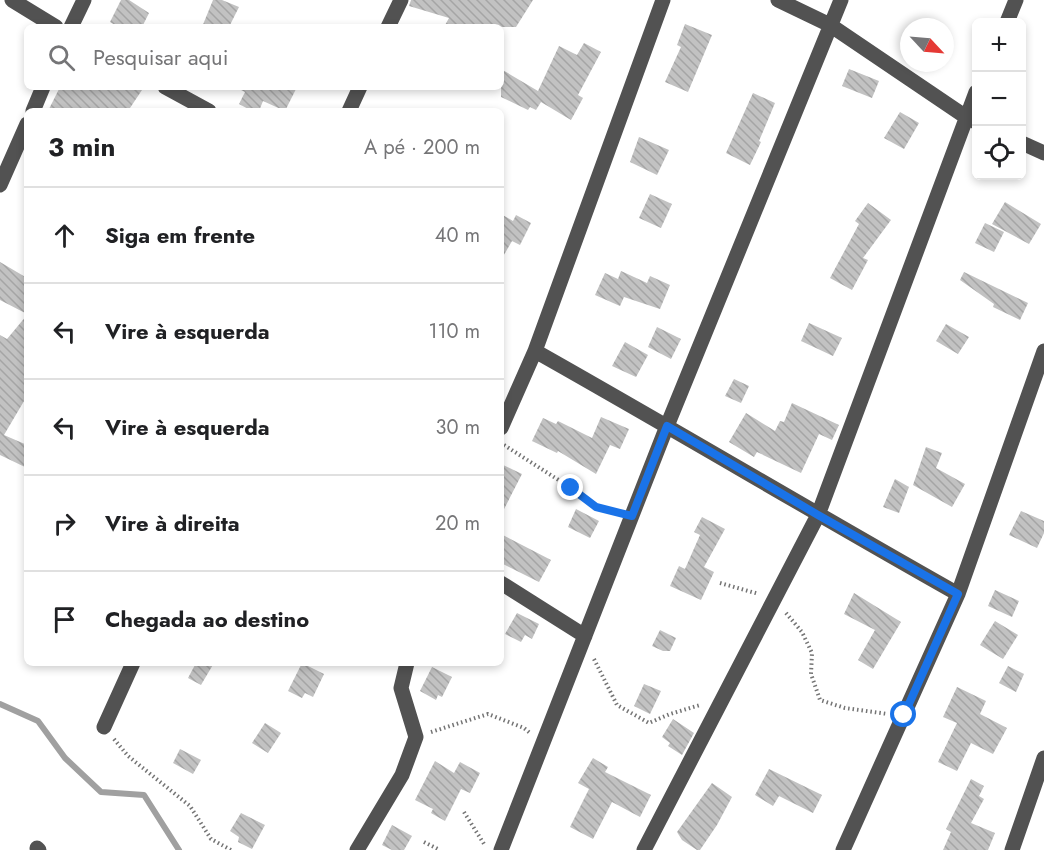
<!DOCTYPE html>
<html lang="pt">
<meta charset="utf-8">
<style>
:root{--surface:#fff;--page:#f2f2f2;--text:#202124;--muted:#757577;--line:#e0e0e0}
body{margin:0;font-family:Jost,sans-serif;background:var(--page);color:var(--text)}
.controls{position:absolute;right:18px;top:18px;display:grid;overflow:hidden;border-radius:9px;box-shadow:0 3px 9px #0003}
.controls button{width:54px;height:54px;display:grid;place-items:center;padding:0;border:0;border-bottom:2px solid var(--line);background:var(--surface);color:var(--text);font:30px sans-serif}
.compass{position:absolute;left:900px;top:18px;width:54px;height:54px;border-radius:50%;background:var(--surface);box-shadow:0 3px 9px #0003;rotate:116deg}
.stop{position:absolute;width:18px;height:18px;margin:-14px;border:4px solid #1a73e8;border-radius:50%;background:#fff}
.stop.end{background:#1a73e8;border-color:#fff;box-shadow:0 2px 6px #0008}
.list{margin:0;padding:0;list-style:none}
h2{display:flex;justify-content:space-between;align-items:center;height:78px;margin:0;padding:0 24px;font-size:26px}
h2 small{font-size:20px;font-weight:400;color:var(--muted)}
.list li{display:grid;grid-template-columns:39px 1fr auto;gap:18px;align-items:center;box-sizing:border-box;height:96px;padding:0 24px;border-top:2px solid var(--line)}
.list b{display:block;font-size:22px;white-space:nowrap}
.list em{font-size:20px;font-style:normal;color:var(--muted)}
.icon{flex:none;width:33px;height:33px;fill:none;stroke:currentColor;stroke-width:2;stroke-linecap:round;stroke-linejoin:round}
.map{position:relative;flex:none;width:1044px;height:850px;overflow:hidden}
.search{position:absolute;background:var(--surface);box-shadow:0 3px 9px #0003;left:24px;top:24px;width:480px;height:66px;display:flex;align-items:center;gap:15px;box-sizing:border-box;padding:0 21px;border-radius:9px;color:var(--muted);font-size:22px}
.panel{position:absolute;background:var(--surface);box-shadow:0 3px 9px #0003;left:24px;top:108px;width:480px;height:558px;border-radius:9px}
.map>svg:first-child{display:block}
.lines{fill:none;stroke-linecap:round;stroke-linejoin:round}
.stream{stroke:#a0a0a0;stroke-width:6}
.building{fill:url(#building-back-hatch)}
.path{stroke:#747474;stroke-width:4;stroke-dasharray:1.5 3;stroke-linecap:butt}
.minor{stroke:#525252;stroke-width:15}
.route{stroke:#1a73e8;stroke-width:8}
</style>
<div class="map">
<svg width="1044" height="850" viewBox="0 0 1044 850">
<defs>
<pattern id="building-back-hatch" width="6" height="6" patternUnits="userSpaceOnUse" patternTransform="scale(1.5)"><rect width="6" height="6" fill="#c2c2c2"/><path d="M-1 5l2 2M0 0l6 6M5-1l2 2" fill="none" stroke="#a5a5a5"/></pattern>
</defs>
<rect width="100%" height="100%" fill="#fff"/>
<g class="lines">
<path class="stream" d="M0,704L38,721L65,758L101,792L144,795L179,850"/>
</g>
<path class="building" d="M121,0H129L149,13L142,27H118L110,22Z
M213,0H222L239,7L229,27H202Z
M411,0H533L516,27H444L449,18L409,6Z
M685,24L712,35L688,92L665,82L681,47L677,45Z
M584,43L601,52L578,95L583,98L571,120L541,102L536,110L530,107L528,110L501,97V69L538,91L559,46L577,55Z
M849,69L879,81L872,98L842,86Z
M60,87H144L128,111H48Z
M235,87H297L285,111L263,101L259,111H252L239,104L245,92Z
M753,93L775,103L759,141L761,142L750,165L726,153Z
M900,112L919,123L904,149L884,138Z
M639,137L669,150L657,175L630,162Z
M650,194L672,204L661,228L639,218Z
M1005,202L1041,224L1029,244L992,224Z
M868,203L891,220L863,258L868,260L852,290L830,278L859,224L855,221Z
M501,214L513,221L516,215L531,223L520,245L512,241L501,260Z
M985,223L1004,232L994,252L975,243Z
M0,262L27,278V314L0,300Z
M621,271L647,283L650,276L670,285L660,309L624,297L620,306L595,295L605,273L618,279Z
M964,272L1028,303L1020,320L993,307L994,304L960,280Z
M27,315V396L4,435L27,445V468L0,455V335L7,339Z
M809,323L842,338L833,356L801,341Z
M946,324L969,337L958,354L936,341Z
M657,327L681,339L671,359L648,347Z
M625,342L648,355L636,377L612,366Z
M734,379L749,386L741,403L725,396Z
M792,403L839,425L832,440L819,434L801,473L757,452L754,457L729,442L746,413L775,431L780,421L784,422Z
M601,417L629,429L620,449L610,445L596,474L558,451L557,453L532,441L543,418L556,424L558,421L592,438Z
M926,447L942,453L936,468L965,484L952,507L913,485Z
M501,464L522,474L501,515Z
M895,479L909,487L899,513L883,507Z
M576,509L599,521L590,538L568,527Z
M1021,511L1044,521V533L1037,548L1009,535Z
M702,517L725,529L704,567L714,572L701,600L670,586L679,566L685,569L700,535L694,532Z
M501,534L551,560L539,582L501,563Z
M995,590L1019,601L1012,617L988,606Z
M854,593L901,622L873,669L858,660L875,630L844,614Z
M517,613L539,624L532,639L525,635L521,642L505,634Z
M995,621L1018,635L1003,659L980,645Z
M660,630L676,638L670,651H663L652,646Z
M196,663H214L201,685L188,678Z
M302,663L324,674L313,697L305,693L302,698L288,691Z
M1008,666L1024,674L1016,692L999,683Z
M432,667L452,677L442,697L438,695L436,700L420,691Z
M644,684L661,691L650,714L634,706Z
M957,687L986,701L980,714L1007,728L993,754L971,743L957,771L938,762L957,723L943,717Z
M673,719L694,733L682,755L668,746L670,743L662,737Z
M265,723L281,733L268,753L252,743Z
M180,749L201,760L193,774L173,763Z
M593,758L608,767L605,772L651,795L640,817L612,802L593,839L570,827L589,789L578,783Z
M435,761L454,773L460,762L480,773L470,793L461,789L445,821L431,813L433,809L415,800Z
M769,769L822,795L813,813L779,796L773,806L755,795Z
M971,779L984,786L979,796L984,799L971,823L995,833L988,850H943L951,832L946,829Z
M712,783L732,797L717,825L700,850H697L682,840L677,832Z
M241,813L265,825L252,849L238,842L239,837L230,831Z
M392,825L412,836L404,850H392L382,845Z"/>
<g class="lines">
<path class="path" d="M504,445L571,488L596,507L615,512
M720,583L759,594
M786,613L802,632L812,653L811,674L820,700L845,708L888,714
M594,659L617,705L649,723L670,714L700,705
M431,732L488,714L524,728L530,733
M114,739L128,756L190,806L211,839L231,850
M464,812L484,844
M424,842L440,850"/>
<path class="minor" d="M12,0L56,27
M778,0L830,25L966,117L976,122
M1007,22L1016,0
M71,27L84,0
M388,27L401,0
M165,87L209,111
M33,111L43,87
M349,111L360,87
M1022,143L1044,153
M0,185L27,124
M535,351C677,431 816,514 958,594
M501,428L535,351L663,0
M501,583L585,636
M104,727L133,663
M37,848L39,850
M357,850L402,775L416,737L401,688L407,663
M501,850L667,426L841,0
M644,850L818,515L976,92
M843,850L958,594L1044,351
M1012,850L1044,758"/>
</g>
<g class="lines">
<path class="route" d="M571,488L596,507L632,516L667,426L818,515L958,594L904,715"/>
</g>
</svg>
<div class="controls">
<button>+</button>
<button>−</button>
<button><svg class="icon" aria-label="locate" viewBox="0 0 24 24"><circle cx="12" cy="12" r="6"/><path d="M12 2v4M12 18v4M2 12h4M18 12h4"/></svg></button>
</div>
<svg class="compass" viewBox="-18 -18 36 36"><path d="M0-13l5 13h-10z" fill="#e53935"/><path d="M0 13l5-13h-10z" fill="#757577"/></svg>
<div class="stop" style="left:904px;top:715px"></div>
<div class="stop end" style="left:571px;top:488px"></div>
<div class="search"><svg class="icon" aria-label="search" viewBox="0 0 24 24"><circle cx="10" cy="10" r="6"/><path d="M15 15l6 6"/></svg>Pesquisar aqui</div>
<section class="panel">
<h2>3 min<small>A pé · 200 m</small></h2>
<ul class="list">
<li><svg class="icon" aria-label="ahead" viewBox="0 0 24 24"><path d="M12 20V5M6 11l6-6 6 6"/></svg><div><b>Siga em frente</b></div><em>40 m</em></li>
<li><svg class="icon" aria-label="left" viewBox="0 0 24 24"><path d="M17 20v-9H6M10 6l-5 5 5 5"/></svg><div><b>Vire à esquerda</b></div><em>110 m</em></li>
<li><svg class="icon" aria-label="left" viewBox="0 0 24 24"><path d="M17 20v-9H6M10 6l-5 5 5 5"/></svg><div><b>Vire à esquerda</b></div><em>30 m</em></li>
<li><svg class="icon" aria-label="right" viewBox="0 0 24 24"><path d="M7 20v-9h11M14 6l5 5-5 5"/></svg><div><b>Vire à direita</b></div><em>20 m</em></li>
<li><svg class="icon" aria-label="arrive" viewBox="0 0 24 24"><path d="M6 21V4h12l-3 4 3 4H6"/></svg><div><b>Chegada ao destino</b></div></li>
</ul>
</section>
</div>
